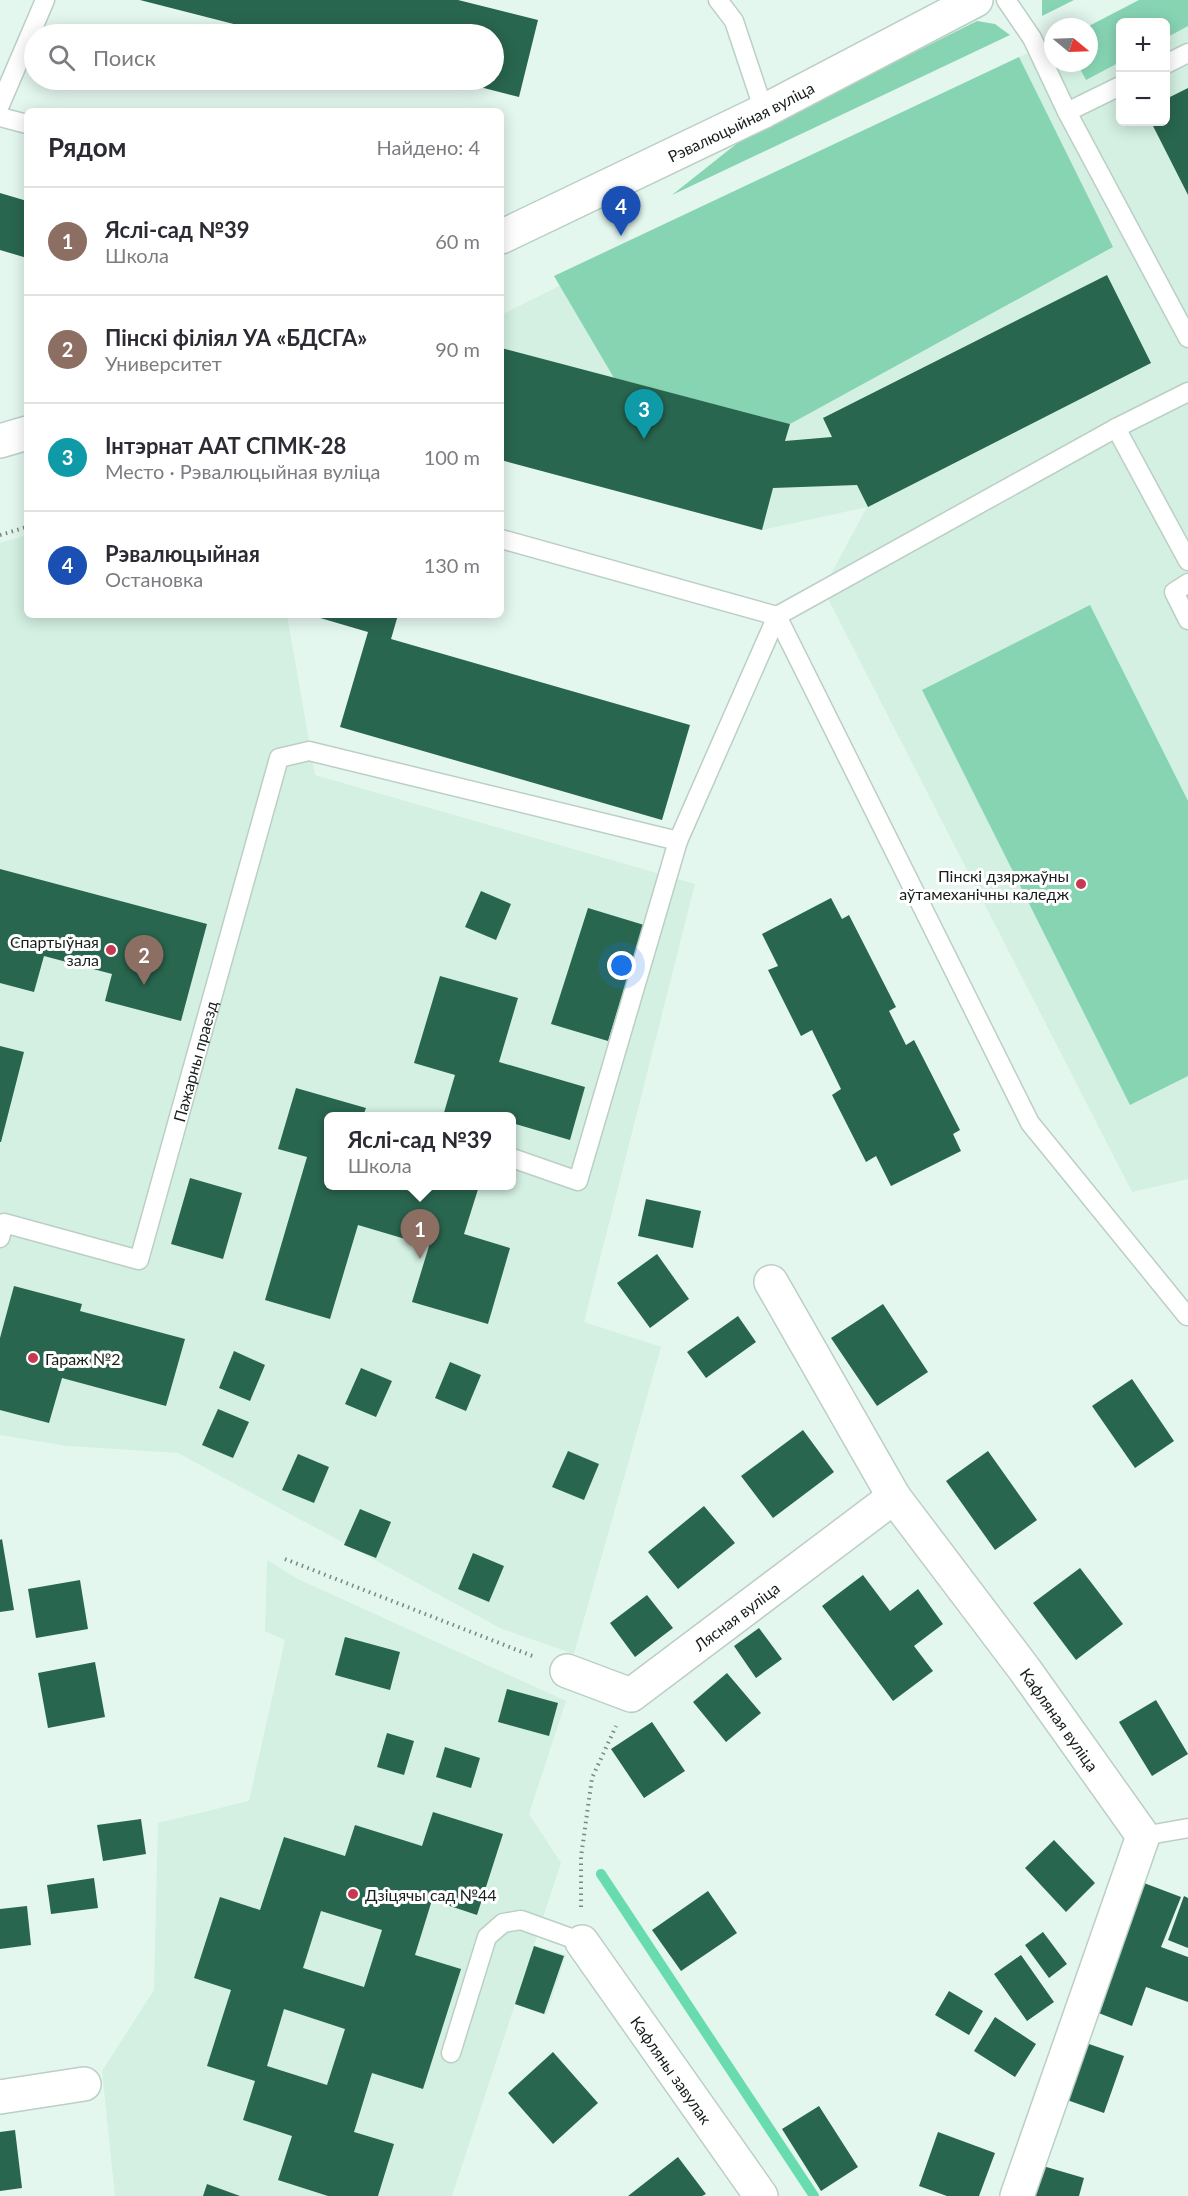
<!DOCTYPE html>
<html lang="ru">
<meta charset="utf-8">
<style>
:root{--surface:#fff;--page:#f2f2f3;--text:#2b2b33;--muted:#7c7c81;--line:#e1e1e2;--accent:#c83851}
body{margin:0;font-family:Lato,sans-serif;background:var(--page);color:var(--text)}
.controls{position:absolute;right:18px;top:18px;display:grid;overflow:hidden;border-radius:9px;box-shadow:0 3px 15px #0003}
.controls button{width:54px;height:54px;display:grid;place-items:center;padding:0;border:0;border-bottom:2px solid var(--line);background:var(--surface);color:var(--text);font:30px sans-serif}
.compass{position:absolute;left:1044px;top:18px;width:54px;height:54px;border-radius:50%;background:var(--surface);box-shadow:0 3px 15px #0003;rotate:109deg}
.you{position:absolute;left:622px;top:966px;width:21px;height:21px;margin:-15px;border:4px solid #fff;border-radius:50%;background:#1a73e8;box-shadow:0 0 0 9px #1a73e833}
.badge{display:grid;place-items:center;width:39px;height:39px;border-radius:50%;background:var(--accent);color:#fff;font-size:20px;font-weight:700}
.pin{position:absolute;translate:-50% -50px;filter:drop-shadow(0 2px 3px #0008)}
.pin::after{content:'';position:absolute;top:32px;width:21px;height:18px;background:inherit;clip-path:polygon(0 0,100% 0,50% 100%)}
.popup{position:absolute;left:324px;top:1112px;width:192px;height:78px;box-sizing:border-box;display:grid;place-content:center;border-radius:9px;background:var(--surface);filter:drop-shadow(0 2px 4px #0005);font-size:20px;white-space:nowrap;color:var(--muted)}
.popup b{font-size:22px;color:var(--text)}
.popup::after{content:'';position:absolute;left:50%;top:100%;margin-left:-12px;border:12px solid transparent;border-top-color:var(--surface)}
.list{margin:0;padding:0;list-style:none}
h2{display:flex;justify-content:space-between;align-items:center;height:78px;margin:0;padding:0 24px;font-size:26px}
h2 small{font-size:20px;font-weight:400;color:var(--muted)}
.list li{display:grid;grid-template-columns:39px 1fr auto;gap:18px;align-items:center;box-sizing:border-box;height:108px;padding:0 24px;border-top:2px solid var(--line)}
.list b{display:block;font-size:22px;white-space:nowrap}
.list p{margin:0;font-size:20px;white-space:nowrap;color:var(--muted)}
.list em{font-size:20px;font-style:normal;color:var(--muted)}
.icon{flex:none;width:33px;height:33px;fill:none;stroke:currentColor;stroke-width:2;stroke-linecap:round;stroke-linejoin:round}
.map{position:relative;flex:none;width:1188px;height:2196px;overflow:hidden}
.search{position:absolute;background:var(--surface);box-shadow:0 3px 15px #0003;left:24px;top:24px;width:480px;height:66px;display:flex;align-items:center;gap:15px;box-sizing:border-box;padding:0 21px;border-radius:33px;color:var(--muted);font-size:22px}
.panel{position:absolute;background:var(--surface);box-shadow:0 3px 15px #0003;left:24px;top:108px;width:480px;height:510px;border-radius:9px}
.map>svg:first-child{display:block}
.built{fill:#d3f0e2;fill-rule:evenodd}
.green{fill:#87d4b3}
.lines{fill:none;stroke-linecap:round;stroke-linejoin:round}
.stream{stroke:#69dcaf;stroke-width:10}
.building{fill:#29664f;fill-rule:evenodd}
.lane-casing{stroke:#bbcfc5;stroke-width:21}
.street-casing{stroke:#bbcfc5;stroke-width:36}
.secondary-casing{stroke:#bbcfc5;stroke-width:36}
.path{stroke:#7a8781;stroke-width:4;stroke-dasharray:1.5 4.5;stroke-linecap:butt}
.lane{stroke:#fff;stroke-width:18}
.street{stroke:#fff;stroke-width:33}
.secondary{stroke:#fff;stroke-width:33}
.poi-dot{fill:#c83851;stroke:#fff;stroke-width:2}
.labels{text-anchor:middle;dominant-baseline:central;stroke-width:6;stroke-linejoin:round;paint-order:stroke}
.street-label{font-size:16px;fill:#171f1b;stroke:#fff}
.poi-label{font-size:16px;fill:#171f1b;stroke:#fff;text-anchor:end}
</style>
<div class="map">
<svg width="1188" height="2196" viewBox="0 0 1188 2196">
<rect width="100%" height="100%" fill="#e3f7ee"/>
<path class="built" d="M1139,0H1188V1179L1132,1192L823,589L867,507L762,530L501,460V315L1019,57L1053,43V63H1089L1087,27ZM1120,22H1166V122H1120Z
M27,535V615H287L315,775L695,884L584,1322L661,1347L574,1654L502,1629L178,1453L67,1446L0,1435V543ZM328,1116H512V1186H328Z
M267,1560L298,1579L566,1701L529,1814L561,1863L534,1945L566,1955L546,2015L515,2004L452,2196H115L102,2071L154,1990L158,1823L249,1801L285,1640L265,1631Z"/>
<path class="green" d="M1042,0H1074L1042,16Z
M1139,0H1188V26L1166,38V22H1120V62L1086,80L1077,63H1089L1087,27Z
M977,21L995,24L1010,35L672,195L745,137Z
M1019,57L1113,247L790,424L614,378L554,276Z
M1090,605L1188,801V1076L1130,1105L922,690Z"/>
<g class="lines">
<path class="stream" d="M601,1874L814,2196"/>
</g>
<path class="building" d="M140,0H458L538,20L519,97L453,80H494V34H273Z
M1188,88V195L1151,122H1166V99Z
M0,193L27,201V258L0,250Z
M1107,275L1151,363L868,507L857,485L773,488L762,530L501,460V348L790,424L785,441L832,437L823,418Z
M310,615H398L391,639L690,725L662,820L340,727L368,632Z
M0,869L207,924L181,1021L105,1001L112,974L44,956L34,992L0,983Z
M481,891L511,904L496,940L465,927Z
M831,898L842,919L849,915L896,1007L889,1011L906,1045L914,1040L960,1130L953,1134L961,1151L891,1186L876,1156L866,1162L832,1095L841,1089L812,1030L801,1036L768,970L778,966L762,934Z
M588,908L644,925L608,1041L551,1024Z
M440,976L518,998L499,1062L585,1087L570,1140L512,1123V1116H443L455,1075L414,1063Z
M0,1046L24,1052L1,1142H0Z
M296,1088L366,1108L363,1116H328V1186H392L421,1194L423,1186H479L464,1234L510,1248L488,1324L412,1302L429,1246L358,1225L330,1319L265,1300L307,1157L278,1149Z
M190,1178L242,1193L223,1259L171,1244Z
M646,1199L701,1211L693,1248L638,1236Z
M657,1254L689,1299L650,1328L617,1283Z
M14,1286L82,1304L80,1311L185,1339L166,1406L62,1378L49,1423L0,1410V1338Z
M883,1304L928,1372L877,1406L831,1338Z
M738,1316L756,1342L706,1378L687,1352Z
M234,1351L265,1365L250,1401L219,1388Z
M450,1362L481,1375L466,1411L435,1398Z
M361,1368L392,1381L376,1417L345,1404Z
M1132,1379L1174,1441L1135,1468L1092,1406Z
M218,1409L249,1422L233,1458L202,1445Z
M803,1430L834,1472L773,1518L741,1476Z
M568,1451L599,1464L584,1500L552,1487Z
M988,1451L1037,1520L995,1550L946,1481Z
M298,1454L329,1467L314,1503L282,1490Z
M704,1506L735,1543L678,1589L648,1552Z
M360,1509L391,1522L376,1558L344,1545Z
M2,1539L14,1610L0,1612V1540Z
M473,1553L504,1566L489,1602L458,1589Z
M1080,1568L1123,1624L1076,1660L1033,1603Z
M863,1575L890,1611L918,1589L943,1624L914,1646L933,1671L893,1701L822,1606Z
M80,1580L88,1629L36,1638L28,1589Z
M647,1595L673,1628L635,1657L610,1623Z
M759,1628L782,1659L756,1678L734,1646Z
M345,1637L400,1652L390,1690L335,1675Z
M95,1662L105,1717L48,1728L38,1673Z
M727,1673L761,1713L726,1742L693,1702Z
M507,1689L558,1703L549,1736L498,1722Z
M1156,1700L1188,1754L1152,1776L1119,1722Z
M652,1722L685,1771L644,1798L611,1749Z
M387,1733L414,1741L404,1775L377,1767Z
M445,1747L480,1758L471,1788L436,1777Z
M433,1812L503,1834L477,1915L432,1900L415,1955L461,1969L423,2089L372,2073L354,2132L394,2144L378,2196H328L278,2180L292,2136L243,2120L255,2081L207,2066L231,1990L194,1978L220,1897L260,1910L284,1837L345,1856L355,1825L422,1846ZM321,1911L382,1930L364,1987L303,1968ZM284,2009L345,2029L327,2085L267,2066Z
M141,1819L146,1854L103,1861L97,1825Z
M1054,1840L1095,1883L1066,1912L1025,1868Z
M94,1878L98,1908L51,1914L47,1885Z
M1144,1883L1181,1897L1161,1947L1188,1957V2002L1146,1987L1132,2026L1096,2012Z
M708,1891L737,1933L681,1971L652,1930Z
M1184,1896L1188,1898V1948L1168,1940Z
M27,1906L31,1945L0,1949V1909Z
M1043,1932L1067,1964L1049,1978L1025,1945Z
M534,1946L564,1956L544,2014L515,2004Z
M1021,1955L1054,2002L1027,2021L994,1974Z
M949,1991L983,2011L969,2035L935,2015Z
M995,2017L1036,2044L1015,2077L974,2051Z
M1086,2043L1124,2056L1104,2113L1067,2100Z
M553,2052L598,2103L553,2144L508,2093Z
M819,2106L858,2167L821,2191L782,2129Z
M15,2130L22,2188L0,2191V2132Z
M938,2132L995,2153L979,2196H947L919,2186Z
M678,2157L706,2194L702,2196H628Z
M1043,2166L1084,2178L1079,2196H1034Z
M207,2184L240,2196H203Z"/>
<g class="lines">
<g class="lane-casing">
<g id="lane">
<path d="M718,0L734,21L764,111"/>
<path d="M1006,0L1032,38L1067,112L1188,338"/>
<path d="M1166,64L1188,53"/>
<path d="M0,105L45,0"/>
<path d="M1067,112L1120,86"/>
<path d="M0,117L27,124"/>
<path d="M1116,428L1188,561"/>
<path d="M501,539L777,616L1030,1123L1187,1316"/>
<path d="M1188,583L1174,592L1188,620"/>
<path d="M512,1158L578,1181L678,841"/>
<path id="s1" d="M0,1238L4,1223L139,1260L279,758L309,751L678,841L777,616L1116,428L1188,392"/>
<path d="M1143,1836L1188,1828"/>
<path d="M451,2053L487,1937L503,1923L521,1920L582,1942"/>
</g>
</g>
<g class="street-casing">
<g id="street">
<path id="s2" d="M771,1282L894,1497L1025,1670L1143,1836L1017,2196"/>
<path id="s3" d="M567,1671L631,1695L894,1497"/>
<path id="s4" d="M582,1942L761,2196"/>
<path d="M0,2097L84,2084"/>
</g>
</g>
<g class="secondary-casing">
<g id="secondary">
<path id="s5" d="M501,237L764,111L976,0"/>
<path d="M0,441L27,433"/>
</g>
</g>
<path class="path" d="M501,299L502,298
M0,535L27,527
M285,1559L535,1657
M581,1907V1857L592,1778L616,1726"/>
<use href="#lane" class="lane"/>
<use href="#street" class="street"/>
<use href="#secondary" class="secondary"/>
</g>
<g class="poi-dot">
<circle cx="1081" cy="884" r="6"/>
<circle cx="111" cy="950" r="6"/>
<circle cx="33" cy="1358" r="6"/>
<circle cx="353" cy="1894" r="6"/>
</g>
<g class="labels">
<g class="street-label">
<text stroke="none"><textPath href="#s5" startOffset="266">Рэвалюцыйная вуліца</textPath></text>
<text stroke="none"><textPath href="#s1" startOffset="362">Пажарны праезд</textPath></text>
<text stroke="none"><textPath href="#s3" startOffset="200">Лясная вуліца</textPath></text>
<text stroke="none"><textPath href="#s2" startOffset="525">Кафляная вуліца</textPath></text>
<text stroke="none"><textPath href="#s4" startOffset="156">Кафляны завулак</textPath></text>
</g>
<g class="poi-label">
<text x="1069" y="875">Пінскі дзяржаўны<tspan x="1069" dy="18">аўтамеханічны каледж</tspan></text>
<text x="99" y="941">Спартыўная<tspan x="99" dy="18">зала</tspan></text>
<text x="45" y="1358" text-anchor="start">Гараж №2</text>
<text x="365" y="1894" text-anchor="start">Дзіцячы сад №44</text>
</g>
</g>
</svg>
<div class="controls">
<button>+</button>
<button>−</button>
</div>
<svg class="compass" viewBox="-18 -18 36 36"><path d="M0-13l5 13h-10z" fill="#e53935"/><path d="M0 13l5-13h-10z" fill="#7c7c81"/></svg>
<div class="you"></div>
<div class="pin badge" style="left:420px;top:1259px;background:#8d6e63">1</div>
<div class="popup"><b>Яслі-сад №39</b>Школа</div>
<div class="pin badge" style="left:144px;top:985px;background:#8d6e63">2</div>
<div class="pin badge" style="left:644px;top:439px;background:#0f9aa8">3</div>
<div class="pin badge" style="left:621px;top:236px;background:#1a4fb4">4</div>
<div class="search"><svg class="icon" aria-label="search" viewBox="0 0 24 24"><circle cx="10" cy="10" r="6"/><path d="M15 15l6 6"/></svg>Поиск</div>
<section class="panel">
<h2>Рядом<small>Найдено: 4</small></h2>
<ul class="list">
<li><span class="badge" style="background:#8d6e63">1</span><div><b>Яслі-сад №39</b><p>Школа</p></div><em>60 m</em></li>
<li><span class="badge" style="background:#8d6e63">2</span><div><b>Пінскі філіял УА «БДСГА»</b><p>Университет</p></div><em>90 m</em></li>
<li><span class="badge" style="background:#0f9aa8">3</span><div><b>Інтэрнат ААТ СПМК-28</b><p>Место · Рэвалюцыйная вуліца</p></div><em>100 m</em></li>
<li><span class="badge" style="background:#1a4fb4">4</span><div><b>Рэвалюцыйная</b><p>Остановка</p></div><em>130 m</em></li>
</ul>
</section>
</div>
